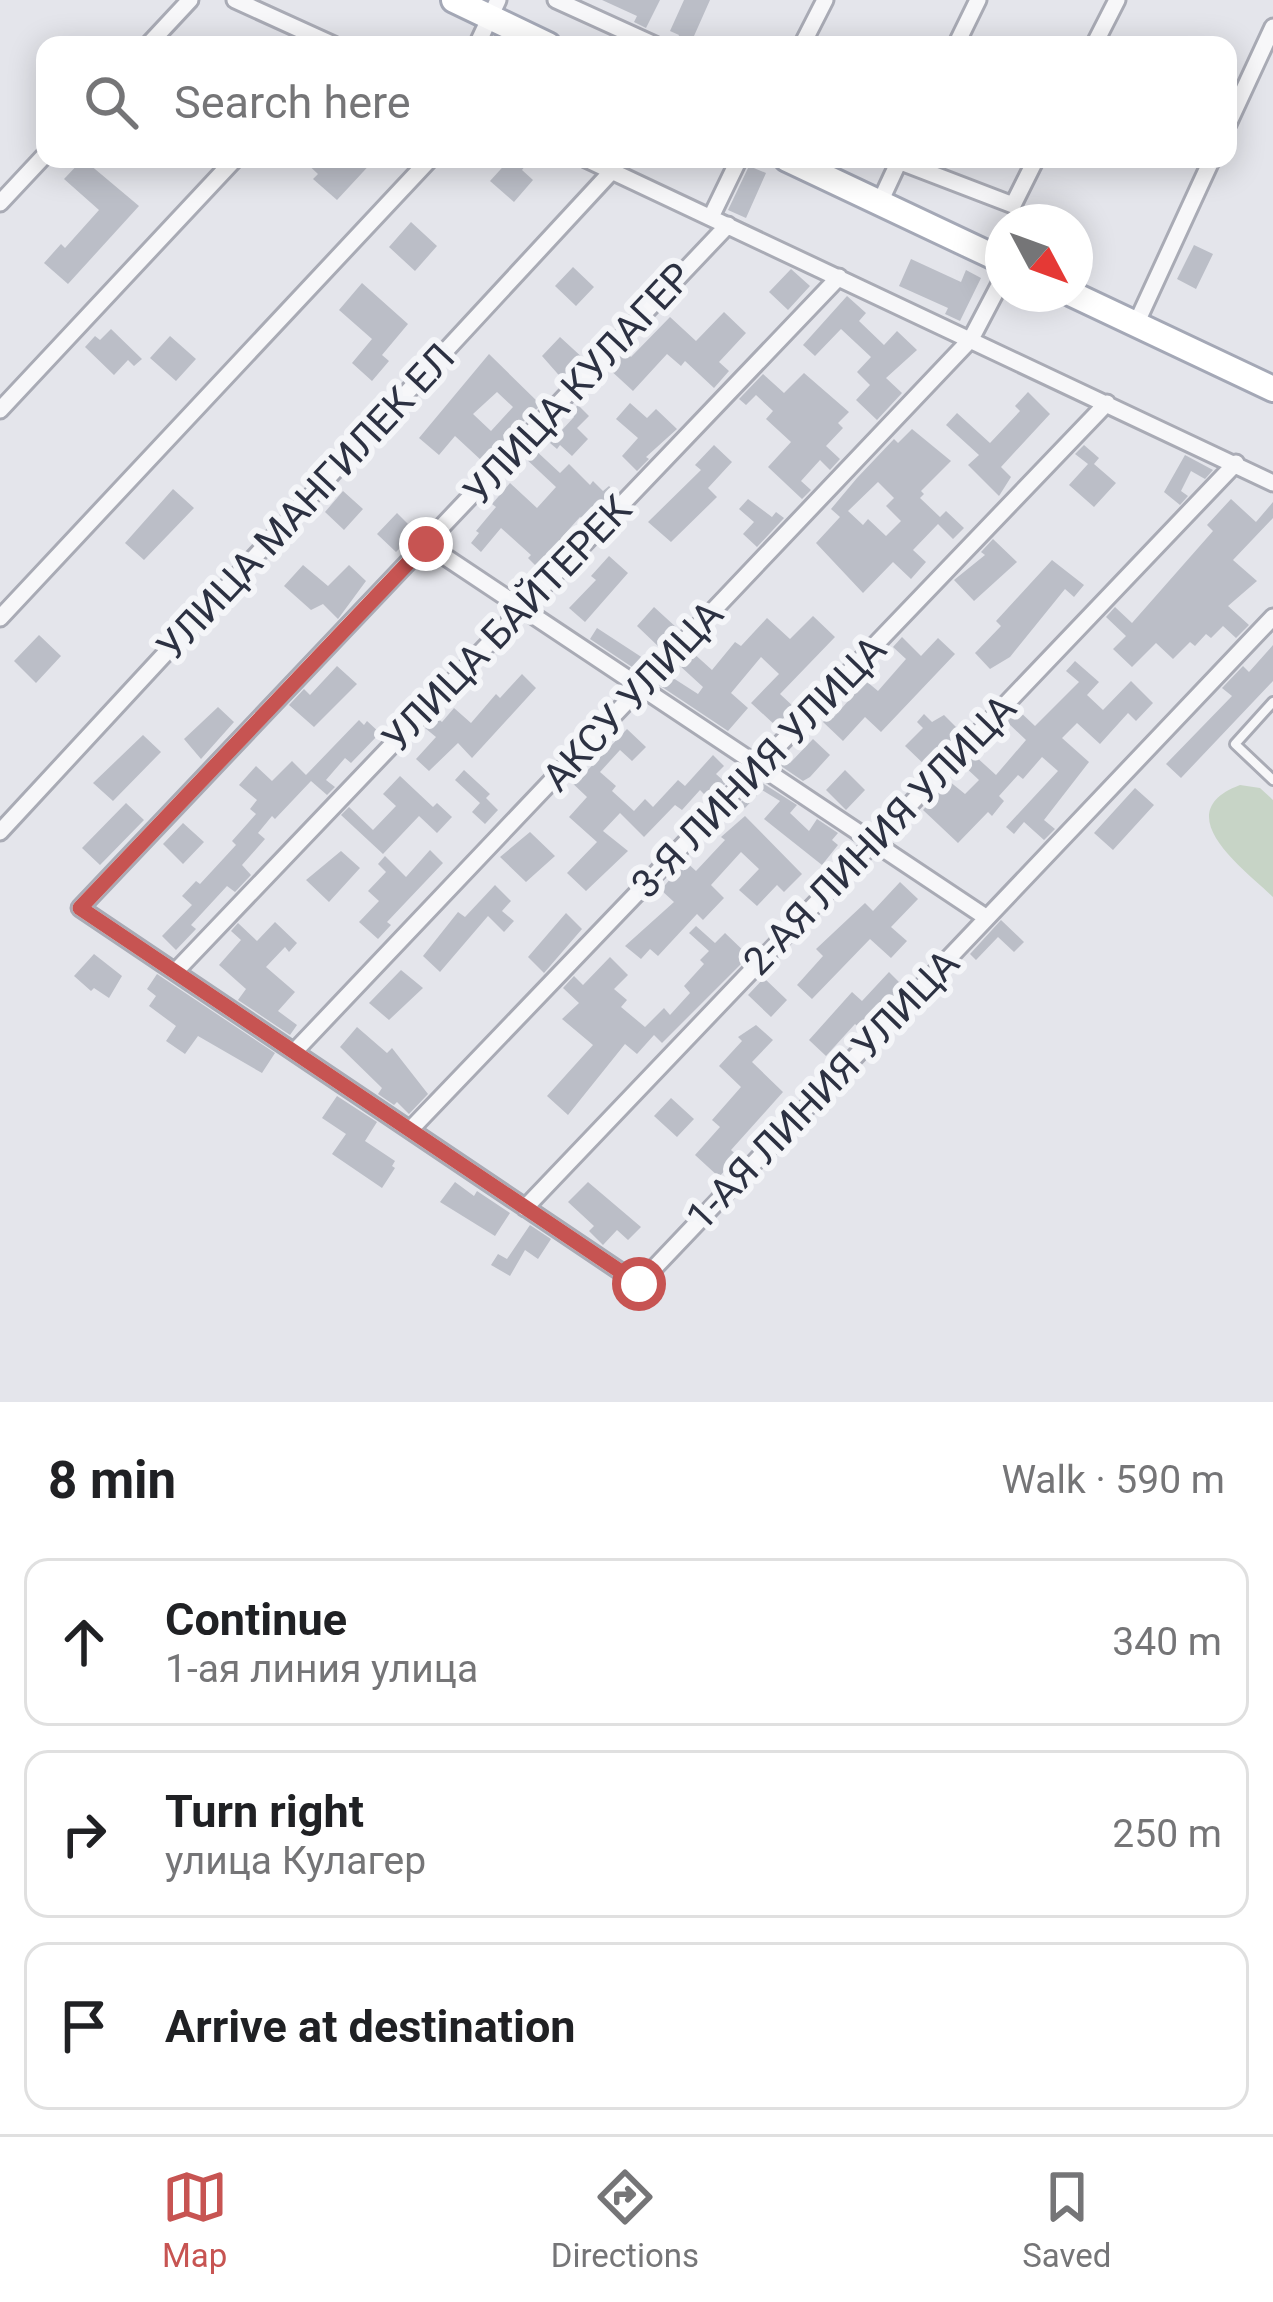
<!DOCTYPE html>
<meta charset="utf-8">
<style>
:root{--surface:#fff;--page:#f2f2f2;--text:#202124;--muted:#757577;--line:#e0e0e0;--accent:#c75452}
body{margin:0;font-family:Roboto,sans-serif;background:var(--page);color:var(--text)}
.compass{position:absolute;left:985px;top:204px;width:108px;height:108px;border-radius:50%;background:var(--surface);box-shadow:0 6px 30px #0003;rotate:131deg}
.stop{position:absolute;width:36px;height:36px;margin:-27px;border:9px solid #c75452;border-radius:50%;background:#fff}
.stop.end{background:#c75452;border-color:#fff;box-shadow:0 3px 12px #0008}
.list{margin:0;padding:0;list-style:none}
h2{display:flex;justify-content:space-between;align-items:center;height:156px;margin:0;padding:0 48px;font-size:51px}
h2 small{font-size:39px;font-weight:400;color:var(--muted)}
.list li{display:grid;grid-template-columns:78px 1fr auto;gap:36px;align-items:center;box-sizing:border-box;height:168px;margin:0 24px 24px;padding:0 24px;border:3px solid var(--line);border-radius:24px}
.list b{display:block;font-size:45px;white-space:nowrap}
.list p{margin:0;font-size:39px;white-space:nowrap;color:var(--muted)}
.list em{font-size:39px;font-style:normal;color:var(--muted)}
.icon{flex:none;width:66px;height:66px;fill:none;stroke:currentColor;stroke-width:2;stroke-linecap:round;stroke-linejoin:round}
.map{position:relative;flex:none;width:1273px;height:1402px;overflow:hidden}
.search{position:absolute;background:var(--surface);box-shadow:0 6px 30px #0003;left:36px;right:36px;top:36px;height:132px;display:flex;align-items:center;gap:30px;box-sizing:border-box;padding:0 42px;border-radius:24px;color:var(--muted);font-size:45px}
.sheet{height:732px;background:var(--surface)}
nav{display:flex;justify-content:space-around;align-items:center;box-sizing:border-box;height:168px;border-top:3px solid var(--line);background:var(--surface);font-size:33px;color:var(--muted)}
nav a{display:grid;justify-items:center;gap:6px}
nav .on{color:var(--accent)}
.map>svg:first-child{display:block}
.green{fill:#c7d4c6}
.building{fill:#bbbec7;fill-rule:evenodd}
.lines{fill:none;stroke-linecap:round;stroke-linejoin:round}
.service-casing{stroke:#a9abb5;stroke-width:14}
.minor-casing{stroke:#a9abb5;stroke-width:21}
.primary-casing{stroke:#a4a8b6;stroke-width:30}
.service{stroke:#f7f7f9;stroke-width:8}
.minor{stroke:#f7f7f9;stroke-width:15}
.primary{stroke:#fff;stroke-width:24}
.route{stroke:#c75452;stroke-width:15}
.labels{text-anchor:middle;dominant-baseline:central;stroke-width:12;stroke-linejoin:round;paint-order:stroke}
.street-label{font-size:39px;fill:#2c3142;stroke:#f4f5f8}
</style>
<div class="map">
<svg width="1273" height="1402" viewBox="0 0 1273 1402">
<rect width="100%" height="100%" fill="#e4e5eb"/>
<path class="green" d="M1240,785L1260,788L1273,800V897C1244,869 1166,813 1240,785Z"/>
<path class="building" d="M602,0H660L646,28L634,22L637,16Z
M684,0H710L690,45H675L679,35L670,31Z
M83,159L139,206L68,284L44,263L61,244L65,248L99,210L64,179Z
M302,159H375L337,200L313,179L318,174Z
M510,159H518L525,166L522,170L533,180L514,202L490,181Z
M749,166L766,173L746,218L728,210Z
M411,222L437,246L415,271L389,247Z
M1194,245L1213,254L1196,289L1177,279Z
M911,259L961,282L966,270L981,278L960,321L945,314L948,308L899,286Z
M573,267L594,287L576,306L555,286Z
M791,269L810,286L788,310L769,292Z
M362,283L408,324L382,355L389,361L372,381L352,363L372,339L339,310Z
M847,296L866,313L859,321L884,345L897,331L917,350L886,378L902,393L877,420L856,400L870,385L857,372L871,357L841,329L815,356L803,345Z
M724,312L746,333L719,362L729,371L714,388L685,361L681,366L667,354L633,391L608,368L625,351L631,357L670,317L696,341Z
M111,329L142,359L134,366L128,360L114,375L85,347L95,336L100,340Z
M170,336L196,359L176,381L150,358Z
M560,337L584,359L564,381L542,356Z
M489,354L541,405L482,461L455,436L439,455L419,438ZM497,392L513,407L491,431L473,414Z
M804,373L849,412L838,423L843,428L826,446L840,459L830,470L820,460L801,481L811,490L802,499L768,467L791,442L766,419L773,411L756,395L746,405L739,399L763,374L784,393Z
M1028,392L1050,414L1001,467L1011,477L999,496L968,465L979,455L946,425L957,413L990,443L1020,411L1015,406Z
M630,403L647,418L656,409L677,429L646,457L649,459L637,471L622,456L638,438L616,419Z
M578,405L589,416L577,428L588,439L572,456L560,445L557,449L550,443L574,417L570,413Z
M912,429L951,461L921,491L924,494L920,498L940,517L946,511L964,528L953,539L938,524L913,550L926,562L911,579L893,562L863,593L816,543L840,517L831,509L857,478L894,439L898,443ZM878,482L894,498L886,506L901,521L886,536L868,519L863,525L848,511Z
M714,445L732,462L708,488L717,497L671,542L648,522L701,470L695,465Z
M1084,445L1099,458L1094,464L1116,483L1094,507L1069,485L1088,464L1075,454Z
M533,448L560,473L569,464L590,485L593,481L603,491L609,486L616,493L587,523L580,517L563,536L569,542L541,571L528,558L531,555L501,528L481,552L471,543L479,533L476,531L496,507L492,504L510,483L537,508L556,487L524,457Z
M1185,455L1213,470L1205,479L1191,471L1181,491L1188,496L1180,505L1164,492Z
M173,489L194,508L144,560L125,543Z
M343,491L363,509L344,530L325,512Z
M748,499L772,517L776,512L784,518L757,547L743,534L754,522L739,509Z
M1231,499L1256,522L1273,502V518L1233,560L1257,581L1228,606L1249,625L1236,638L1223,626L1211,638L1206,634L1195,646L1190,642L1173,659L1156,643L1132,667L1113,649L1126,636L1106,617L1115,607L1132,623L1213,531L1207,525Z
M397,513L416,532L396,552L377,534Z
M993,539L1017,562L974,601L954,580L985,555L981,552Z
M609,556L628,573L585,622L569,608L596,580L591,576Z
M1052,560L1084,585L1074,597L1065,589L1010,657L990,669L975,653L1001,626L996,621Z
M303,565L328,586L349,565L366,581L338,619L323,604L311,610L284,586Z
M654,607L677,628L659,647L637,626Z
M813,616L835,637L780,694L794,707L776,726L751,703L779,674L761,657L731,693L748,708L728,731L659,685L670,676L698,694L703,687L679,665L691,651L712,670L735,642L741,646L767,618L790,639Z
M597,628L646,660L638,671L590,639Z
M39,635L61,656L36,683L14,661Z
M902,637L921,656L938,638L955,654L881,732L865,717L843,741L823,722L830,715L833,718L866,681L878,691L906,659L893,647Z
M1273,645V681L1181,778L1166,764L1232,696L1222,688L1243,666L1249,672Z
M1075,661L1099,682L1087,695L1103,710L1131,681L1153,703L1136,721L1128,713L1100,744L1077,723L1062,738L1089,762L1044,820L1055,829L1044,840L1024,822L1014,834L1006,827L1058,771L1042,757L1023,779L1018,775L999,796L1004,801L992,816L988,812L958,843L923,810L949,781L965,794L979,780L964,766L974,755L996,775L1026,740L1007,722L1018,710L1035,726L1079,682L1066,671Z
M337,666L357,684L314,727L289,705L304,689L310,695Z
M522,674L536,688L472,758L458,743L429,771L416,759L436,737L425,728L436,717L442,722L454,708L471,723L496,694L500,698Z
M218,707L234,722L201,759L184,739Z
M924,714L932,722L944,715L962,733L928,768L905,746L923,728L917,722Z
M359,720L364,725L367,721L380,733L351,763L345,758L326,780L335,787L327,795L311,781L275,819L272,816L258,833L265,839L242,865L251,875L235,892L227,886L191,925L196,929L176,950L162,936L192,905L182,896L196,881L200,884L236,845L232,841L256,814L250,809L257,800L239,785L256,766L272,781L292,761L306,775Z
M627,729L646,747L632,761L620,750L600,772L616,786L612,791L634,811L645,799L653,807L678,780L685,786L713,755L724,766L716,774L726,783L710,800L700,790L682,810L675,805L644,837L620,813L603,831L628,851L586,891L567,873L597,842L569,817L587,797L569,780L579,769L584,774Z
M143,735L161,752L113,801L93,783Z
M813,739L830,755L810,777L803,781L778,764L782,760L790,763Z
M464,770L490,794L486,798L498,810L485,824L472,812L480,803L455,780Z
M845,770L865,790L846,810L826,790Z
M400,776L433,807L437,803L452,817L437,833L419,816L383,854L341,815L349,807L373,830L396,806L383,794Z
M761,782L797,805L790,813L809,831L817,819L838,833L832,840L838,845L822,865L764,819L780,801L762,790L745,808L740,803Z
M1135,788L1154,805L1113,850L1094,833Z
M126,803L144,820L100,865L82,848Z
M745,816L802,874L784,892L777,885L757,906L739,890L759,869L741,852L711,885L724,898L703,920L697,914L658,956L650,949L641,959L625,946L674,902L661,890L685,861L696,871L725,840L721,837Z
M183,823L204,842L183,864L163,844Z
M530,832L555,856L526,882L500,857Z
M430,850L443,863L387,922L391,925L378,939L359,922L379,901L368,891L386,872L378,864L385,856L406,877Z
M341,851L360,868L329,902L306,880Z
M900,882L918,899L891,927L907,941L891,958L870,939L812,999L797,985L823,956L816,949L865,903L873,911Z
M495,885L511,901L502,911L514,921L504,932L488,916L440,972L423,956L458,912L465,917Z
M566,913L582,929L544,973L528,957Z
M1001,920L1024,942L1014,952L998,937L976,960L970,954Z
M275,922L297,943L289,952L285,947L266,967L295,992L278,1011L297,1025L290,1035L238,1000L246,989L219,965L241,940L231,931L238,923L257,941Z
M696,926L715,943L725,933L749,956L662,1043L654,1035L637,1054L625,1044L568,1115L547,1096L593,1045L562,1019L579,1003L563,988L574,976L583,985L610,957L628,975L614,989L627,1000L621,1007L645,1027L664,1008L670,1015L690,993L684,986L704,964L700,960L709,951L689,933Z
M94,954L122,976L109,998L94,988L91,991L74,976Z
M401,970L423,988L389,1020L369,1003Z
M889,972L904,987L862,1030L855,1024L826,1056L809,1040L852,992L862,1001Z
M157,974L275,1053L262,1073L198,1036L185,1054L166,1041L176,1026L149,1006L156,996L147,989Z
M764,978L787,1000L771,1017L748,995Z
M756,1025L773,1040L752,1062L783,1092L731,1150L738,1156L719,1177L695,1155L720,1127L712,1120L741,1087L719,1066L742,1041L738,1037Z
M357,1027L387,1053L392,1048L428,1094L409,1114L397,1102L394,1105L378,1094L382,1088L340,1047Z
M337,1096L377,1122L365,1141L395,1161L392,1166L395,1168L382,1188L332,1154L346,1134L322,1118Z
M671,1098L694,1119L677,1137L654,1116Z
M455,1182L474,1196L477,1191L510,1213L495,1236L440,1202Z
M588,1182L641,1227L628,1240L617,1230L603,1245L589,1231L594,1226L568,1202Z
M530,1225L551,1239L538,1259L525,1250L510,1276L491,1265L498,1254L507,1259Z"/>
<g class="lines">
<g class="service-casing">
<path id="service" d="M1273,702L1235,744L1273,780"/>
</g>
<g class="minor-casing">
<path id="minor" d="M235,0L334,45
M556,0L655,45
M148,45L190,0
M477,45L498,0
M802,45L825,0
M956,45L978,0
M1094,45L1117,0
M1228,124L1273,27
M586,159L1273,483
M893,159L1013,205L1036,159
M880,202L900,159
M0,203L45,155
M711,217L739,159
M728,225L80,908L639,1284L1273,617
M1136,324L1212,159
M0,410L235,159
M426,544L987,918
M0,618L430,159
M0,832L612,171
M175,972L839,277
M294,1052L971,339L1003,278
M410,1130L1107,403
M525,1208L1236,463"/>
</g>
<g class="primary-casing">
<path id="primary" d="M454,0L548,45
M787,159L1003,261
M1072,294L1273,389"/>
</g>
<use href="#service" class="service"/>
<use href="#minor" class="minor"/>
<use href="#primary" class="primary"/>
</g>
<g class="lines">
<path class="route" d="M426,544L80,908L639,1284"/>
</g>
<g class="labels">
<g class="street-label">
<text transform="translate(578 384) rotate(-47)">УЛИЦА КУЛАГЕР</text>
<text transform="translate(306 502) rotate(-47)">УЛИЦА МАНГИЛЕК ЕЛ</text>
<text transform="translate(507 624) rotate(-46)">УЛИЦА БАЙТЕРЕК</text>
<text transform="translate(633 696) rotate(-47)">АКСУ УЛИЦА</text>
<text transform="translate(759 767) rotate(-46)">3-Я ЛИНИЯ УЛИЦА</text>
<text transform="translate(880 835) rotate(-46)">2-АЯ ЛИНИЯ УЛИЦА</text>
<text transform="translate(823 1090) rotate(-46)">1-АЯ ЛИНИЯ УЛИЦА</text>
</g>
</g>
</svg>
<svg class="compass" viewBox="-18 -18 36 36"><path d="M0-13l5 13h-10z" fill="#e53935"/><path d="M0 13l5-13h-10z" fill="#757577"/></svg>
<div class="stop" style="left:639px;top:1284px"></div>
<div class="stop end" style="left:426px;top:544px"></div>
<div class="search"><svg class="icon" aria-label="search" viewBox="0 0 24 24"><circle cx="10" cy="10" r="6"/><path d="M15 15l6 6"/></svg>Search here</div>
</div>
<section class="sheet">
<h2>8 min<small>Walk · 590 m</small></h2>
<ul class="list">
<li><svg class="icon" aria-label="ahead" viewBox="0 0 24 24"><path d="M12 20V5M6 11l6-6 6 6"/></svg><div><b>Continue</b><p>1-ая линия улица</p></div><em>340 m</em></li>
<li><svg class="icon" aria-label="right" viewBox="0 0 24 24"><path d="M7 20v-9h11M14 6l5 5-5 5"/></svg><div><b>Turn right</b><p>улица Кулагер</p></div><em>250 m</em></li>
<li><svg class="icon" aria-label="arrive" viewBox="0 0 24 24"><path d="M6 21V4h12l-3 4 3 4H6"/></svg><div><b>Arrive at destination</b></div></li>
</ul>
</section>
<nav>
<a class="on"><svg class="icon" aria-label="map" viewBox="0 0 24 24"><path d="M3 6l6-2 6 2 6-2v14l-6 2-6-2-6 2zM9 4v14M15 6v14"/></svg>Map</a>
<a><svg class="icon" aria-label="directions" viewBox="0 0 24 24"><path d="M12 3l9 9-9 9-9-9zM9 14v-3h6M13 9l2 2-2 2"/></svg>Directions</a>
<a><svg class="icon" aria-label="saved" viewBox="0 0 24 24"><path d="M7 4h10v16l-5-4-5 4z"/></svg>Saved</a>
</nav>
